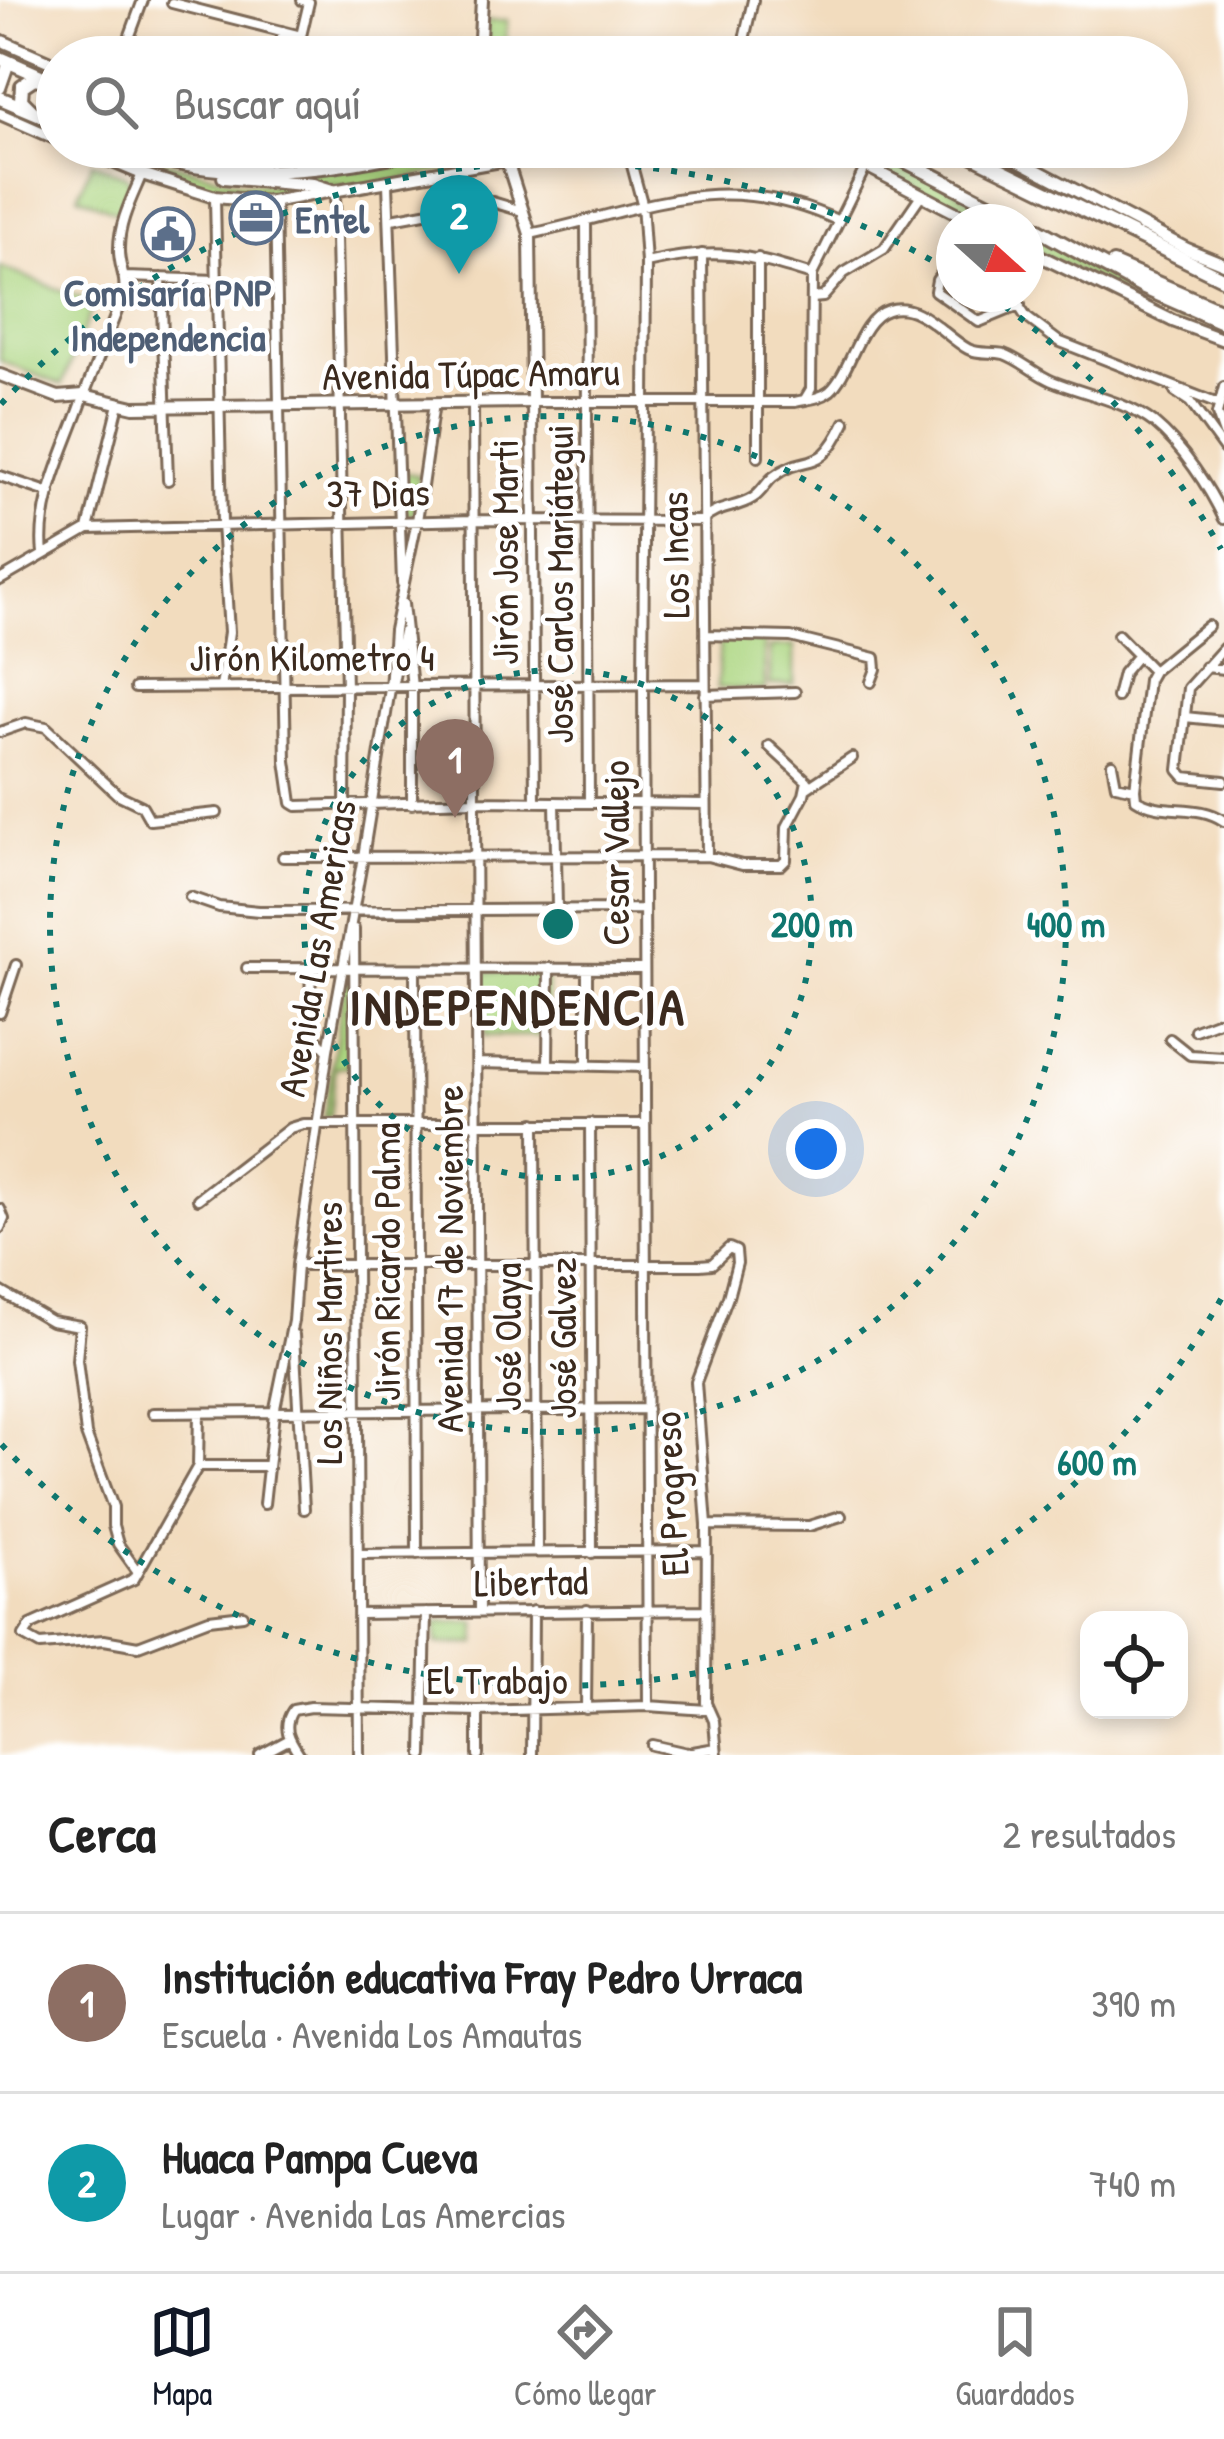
<!DOCTYPE html>
<html lang="es">
<meta charset="utf-8">
<style>
:root{--surface:#fff;--page:#f6f6f6;--text:#222;--muted:#767676;--line:#e0e0e0;--accent:#111827}
body{margin:0;font-family:"Patrick Hand",sans-serif;background:var(--page);color:var(--text)}
.controls{position:absolute;right:36px;bottom:36px;display:grid;overflow:hidden;border-radius:24px;box-shadow:0 6px 18px #0003}
.controls button{width:108px;height:108px;display:grid;place-items:center;padding:0;border:0;border-bottom:3px solid var(--line);background:var(--surface);color:var(--text);font:60px sans-serif}
.compass{position:absolute;left:936px;top:204px;width:108px;height:108px;border-radius:50%;background:var(--surface);box-shadow:0 6px 18px #0003;rotate:111deg}
.you{position:absolute;left:816px;top:1149px;width:42px;height:42px;margin:-30px;border:9px solid #fff;border-radius:50%;background:#1a73e8;box-shadow:0 0 0 18px #1a73e833}
.badge{display:grid;place-items:center;width:78px;height:78px;border-radius:50%;background:var(--accent);color:#fff;font-size:39px;font-weight:700}
.pin{position:absolute;translate:-50% -99px;filter:drop-shadow(0 3px 6px #0008)}
.pin::after{content:'';position:absolute;top:63px;width:42px;height:36px;background:inherit;clip-path:polygon(0 0,100% 0,50% 100%)}
.list{margin:0;padding:0;list-style:none}
h2{display:flex;justify-content:space-between;align-items:center;height:156px;margin:0;padding:0 48px;font-size:51px}
h2 small{font-size:39px;font-weight:400;color:var(--muted)}
.list li{display:grid;grid-template-columns:78px 1fr auto;gap:36px;align-items:center;box-sizing:border-box;height:180px;padding:0 48px;border-top:3px solid var(--line)}
.list b{display:block;font-size:45px;white-space:nowrap}
.list p{margin:0;font-size:39px;white-space:nowrap;color:var(--muted)}
.list em{font-size:39px;font-style:normal;color:var(--muted)}
.icon{flex:none;width:66px;height:66px;fill:none;stroke:currentColor;stroke-width:2;stroke-linecap:round;stroke-linejoin:round}
.map{position:relative;flex:none;width:1224px;height:1755px;overflow:hidden}
.search{position:absolute;background:var(--surface);box-shadow:0 6px 18px #0003;left:36px;right:36px;top:36px;height:132px;display:flex;align-items:center;gap:30px;box-sizing:border-box;padding:0 42px;border-radius:66px;color:var(--muted);font-size:45px}
.sheet{height:516px;background:var(--surface)}
nav{display:flex;justify-content:space-around;align-items:center;box-sizing:border-box;height:168px;border-top:3px solid var(--line);background:var(--surface);font-size:33px;color:var(--muted)}
nav a{display:grid;justify-items:center;gap:6px}
nav .on{color:var(--accent)}
.map>svg:first-child{display:block}
.green{fill:#acd580;stroke:#74804f;stroke-width:3}
.lines{fill:none;stroke-linecap:round;stroke-linejoin:round}
.street-casing{stroke:#7b6856;stroke-width:14}
.secondary-casing{stroke:#7b6856;stroke-width:16}
.primary-casing{stroke:#7b6856;stroke-width:18}
.street{stroke:#fff;stroke-width:8}
.secondary{stroke:#fff;stroke-width:10}
.primary{stroke:#fff;stroke-width:12}
.ring{fill:none;stroke:#0f766e;stroke-width:6;stroke-dasharray:6 12}
.labels{text-anchor:middle;dominant-baseline:central;stroke-width:9;stroke-linejoin:round;paint-order:stroke}
.service-label{font-size:39px;font-weight:bold;fill:#4e5e75;stroke:#fff;text-anchor:start}
.street-label{font-size:39px;fill:#3b2a1e;stroke:#fff}
.district-label{font-size:51px;font-weight:bold;letter-spacing:3px;fill:#3b2a1e;stroke:#fff}
.centre{fill:#0f766e;stroke:#fff;stroke-width:6}
.ring-label{font-size:36px;text-anchor:middle;font-weight:bold;fill:#0f766e;stroke:#fff;stroke-width:9;stroke-linejoin:round;paint-order:stroke}
</style>
<div class="map">
<svg width="1224" height="1755" viewBox="0 0 1224 1755">
<rect width="100%" height="100%" fill="#fff"/>
<filter id="ink" filterUnits="userSpaceOnUse"><feTurbulence type="fractalNoise" baseFrequency=".00833" numOctaves="2"/><feDisplacementMap in="SourceGraphic" scale="24" xChannelSelector="R" yChannelSelector="G"/><feConvolveMatrix kernelMatrix="1 2 1 2 8 2 1 2 1" color-interpolation-filters="sRGB"/></filter>
<filter id="wash" filterUnits="userSpaceOnUse"><feTurbulence type="fractalNoise" baseFrequency=".004" numOctaves="4" result="noise"/><feDisplacementMap in="SourceGraphic" scale="48" xChannelSelector="R" yChannelSelector="G"/><feGaussianBlur stdDeviation="2.7" result="paint"/><feColorMatrix in="noise" values="0 0 0 0 0 0 0 0 0 0 0 0 0 0 0 0 0 1.4 0 .05"/><feComposite in="paint" operator="in"/></filter>
<g filter="url(#wash)">
<rect width="100%" height="100%" fill="#f2dcbe"/>
<path class="green" d="M487,21H507L505,52L486,57Z
M111,147L243,183L350,188L270,201L215,195L105,156Z
M444,147H569L370,185L276,182L268,175Z
M823,147H875L1013,222H980L869,165Z
M92,162L128,177L131,186L120,213L78,196Z
M1026,230L1103,275L1184,317L1182,322L1026,246Z
M0,267L94,303L62,385L0,361Z
M399,472L419,475L413,515H400Z
M720,638L764,639L765,690L717,688Z
M794,646V685H770V647Z
M347,970H353V1066L336,1067L330,1117L324,1118Z
M488,972L539,973L547,980V1036H485L484,976Z
M437,1622H476L477,1644H437Z"/>
</g>
<g filter="url(#ink)">
<g class="lines">
<g class="street-casing">
<path id="street" d="M172,3L301,36L309,2L302,0
M741,53L753,0
M122,57L143,0
M278,57L283,31
M627,147L642,203L646,263L643,684L648,1706
M388,183L402,583
M335,193L346,688L345,805
M215,198L222,524L229,632L221,687
M275,201L286,761L292,803L297,806L475,801L706,804
M392,219L489,201L522,211
M586,220L589,802
M530,234C646,210 718,166 839,221
M702,254L707,856
M954,256L937,280L935,291L979,322L1020,305
M758,258V457
M646,263C716,247 745,254 812,275
M125,277L217,280
M161,278L168,480
M1011,294L1026,317L1058,341L1218,404
M812,298L823,297L844,273L884,249L921,195
M1224,387L1217,414L1224,434
M1175,392L1190,402L1224,449
M84,395L123,296C128,278 118,267 119,248C119,222 132,198 142,174
M805,399L811,389L812,275L866,166
M473,403L479,1611
M0,476L50,493
M88,529L119,404
M43,553C37,503 66,448 82,402
M0,580L88,529L475,520L702,521C716,506 736,509 753,498C761,493 766,483 773,477C808,450 819,478 845,422
M403,604L412,687V804
M1208,626L1153,671L1148,680L1135,789L1136,799C1162,816 1198,802 1224,821
M705,635L791,637L875,658L876,669L871,682
M1118,635L1153,671
M1224,648L1188,688L1179,770L1185,777L1224,781
M1205,667L1224,669
M393,682L403,632
M135,688L705,684
M705,695L795,692
M1117,697L1123,673L1138,655
M1185,717L1224,721
M0,732L26,723L46,727L117,794L142,806L150,820L217,813
M1112,764L1116,785L1135,789
M807,788L852,758
M535,802L532,402H795C807,399 820,399 830,391C852,371 858,319 888,310C918,300 944,336 968,349C979,355 992,351 1004,354C1021,360 1035,374 1052,381C1084,394 1126,401 1154,423C1182,446 1209,487 1224,519
M555,802L557,908
M283,857L707,856L742,865H781L786,860L787,827L804,795L807,781L769,746
M190,897L219,907L259,911L644,909
M354,929L359,1755
M247,968L644,969
M310,968L312,1034L327,1050
M415,969L417,1554
M587,969V1065
M0,1013L16,965
M1195,1030L1224,1019
M1170,1039L1190,1055L1224,1057
M477,1063L645,1067
M548,1064L549,968
M535,1123L537,1552
M590,1123L592,1553
M198,1199L290,1128L303,1124H645
M0,1209L4,1219L0,1228
M297,1265H700L712,1264L729,1248L736,1251L737,1263L728,1297L696,1382L707,1525L706,1703L714,1721L717,1755
M0,1291L51,1321L80,1326L77,1360L86,1434L113,1507V1526L118,1544L138,1572
M294,1335L304,1509
M153,1413L647,1409
M199,1413L198,1466L134,1579L31,1625L24,1636L40,1645L104,1640L138,1646L209,1619L243,1615
M198,1466H266
M264,1504L274,1413L293,1321L297,1265L328,1050L363,857L390,689L394,630L417,521L434,403
M707,1525L809,1526L841,1516
M359,1554L706,1551
M359,1614L705,1610
M586,1709L587,1610
M652,1745L687,1753L716,1748
M260,1755L290,1739
M300,1755C290,1740 281,1727 293,1710L310,1707L478,1711L648,1706L707,1710
M423,1755L426,1613
M478,1755V1711
M532,1755L533,1611"/>
</g>
<g class="secondary-casing">
<path id="secondary" d="M0,40L57,65
M479,57L482,0
M545,57L668,47L764,57
M0,88L9,62
M0,114L57,139
M77,147L142,174L215,197L271,202L579,147
M817,147L866,166L974,222
M993,147L1187,249L1224,264
M1026,249L1173,321L1224,340
M0,375L58,397L84,395L134,407L532,402L530,234L507,161"/>
</g>
<g class="primary-casing">
<path id="primary" d="M0,58L43,77
M0,98L57,122
M33,112L21,100L22,86L34,78L51,81
M117,147C230,186 323,171 438,147
M878,147L1024,222
M955,147L1224,279
M101,157L106,147
M224,177L313,185L335,192
M1026,223L1144,288L1224,323
M1113,264L1224,312"/>
</g>
<use href="#street" class="street"/>
<use href="#secondary" class="secondary"/>
<use href="#primary" class="primary"/>
</g>
</g>
<g class="ring">
<circle cx="558" cy="924" r="254"/>
<circle cx="558" cy="924" r="508"/>
<path d="M1221 1299A762 762 0 0 1 1 1444M1 404A762 762 0 0 1 950 271M990 296A762 762 0 0 1 1221 549"/>
</g>
<defs>
<g id="office-ring" transform="scale(2.7)"><circle r="9.5" fill="#fff" stroke="#5c6f8a" stroke-width="1.5"/><path d="M-6-3h4V-5.5h4V-3h4V5H-6ZM-1-4.5V-3h2v-1.5ZM-6 0V1H6V0Z" fill="#5c6f8a"/></g>
<g id="civic-ring" transform="scale(2.7)"><circle r="9.5" fill="#fff" stroke="#5c6f8a" stroke-width="1.5"/><path d="M-.6-6.5H3V-4.5H.6V-3L4-1V1h2V6H-6V1h2V-1L-.6-3ZM-1.2 2.5V6h2.4V2.5Z" fill="#5c6f8a"/></g>
</defs>
<g fill-rule="evenodd">
<use href="#office-ring" x="256" y="218"/>
<use href="#civic-ring" x="168" y="234"/>
</g>
<g class="labels">
<g class="service-label">
<text x="295" y="218">Entel</text>
<text x="168" y="291" text-anchor="middle">Comisaría PNP<tspan x="168" dy="45">Independencia</tspan></text>
</g>
<g class="street-label">
<text transform="translate(471 373) rotate(-1)">Avenida Túpac Amaru</text>
<text transform="translate(378 492) rotate(-1)">37 Dias</text>
<text transform="translate(503 552) rotate(-90)">Jirón Jose Marti</text>
<text transform="translate(674 555) rotate(-91)">Los Incas</text>
<text transform="translate(558 584) rotate(-90)">José Carlos Mariátegui</text>
<text x="312" y="656">Jirón Kilometro 4</text>
<text transform="translate(614 853) rotate(-90)">Cesar Vallejo</text>
<text transform="translate(316 948) rotate(-80)">Avenida Las Americas</text>
<text transform="translate(448 1259) rotate(-90)">Avenida 17 de Noviembre</text>
<text transform="translate(385 1262) rotate(-90)">Jirón Ricardo Palma</text>
<text transform="translate(327 1333) rotate(-90)">Los Niños Martires</text>
<text transform="translate(506 1337) rotate(-90)">José Olaya</text>
<text transform="translate(561 1338) rotate(-90)">José Galvez</text>
<text transform="translate(670 1494) rotate(-93)">El Progreso</text>
<text transform="translate(531 1581) rotate(-1)">Libertad</text>
<text x="497" y="1679">El Trabajo</text>
</g>
<g class="district-label">
<text x="518" y="1006">INDEPENDENCIA</text>
</g>
</g>
<circle cx="558" cy="924" r="18" class="centre"/>
<g class="ring-label">
<text x="812" y="937">200 m</text>
<text x="1066" y="937">400 m</text>
<text x="1097" y="1475">600 m</text>
</g>
</svg>
<div class="controls">
<button><svg class="icon" aria-label="locate" viewBox="0 0 24 24"><circle cx="12" cy="12" r="6"/><path d="M12 2v4M12 18v4M2 12h4M18 12h4"/></svg></button>
</div>
<svg class="compass" viewBox="-18 -18 36 36"><path d="M0-13l5 13h-10z" fill="#e53935"/><path d="M0 13l5-13h-10z" fill="#767676"/></svg>
<div class="you"></div>
<div class="pin badge" style="left:455px;top:818px;background:#8d6e63">1</div>
<div class="pin badge" style="left:459px;top:274px;background:#0f9aa8">2</div>
<div class="search"><svg class="icon" aria-label="search" viewBox="0 0 24 24"><circle cx="10" cy="10" r="6"/><path d="M15 15l6 6"/></svg>Buscar aquí</div>
</div>
<section class="sheet">
<h2>Cerca<small>2 resultados</small></h2>
<ul class="list">
<li><span class="badge" style="background:#8d6e63">1</span><div><b>Institución educativa Fray Pedro Urraca</b><p>Escuela · Avenida Los Amautas</p></div><em>390 m</em></li>
<li><span class="badge" style="background:#0f9aa8">2</span><div><b>Huaca Pampa Cueva</b><p>Lugar · Avenida Las Amercias</p></div><em>740 m</em></li>
</ul>
</section>
<nav>
<a class="on"><svg class="icon" aria-label="map" viewBox="0 0 24 24"><path d="M3 6l6-2 6 2 6-2v14l-6 2-6-2-6 2zM9 4v14M15 6v14"/></svg>Mapa</a>
<a><svg class="icon" aria-label="directions" viewBox="0 0 24 24"><path d="M12 3l9 9-9 9-9-9zM9 14v-3h6M13 9l2 2-2 2"/></svg>Cómo llegar</a>
<a><svg class="icon" aria-label="saved" viewBox="0 0 24 24"><path d="M7 4h10v16l-5-4-5 4z"/></svg>Guardados</a>
</nav>
